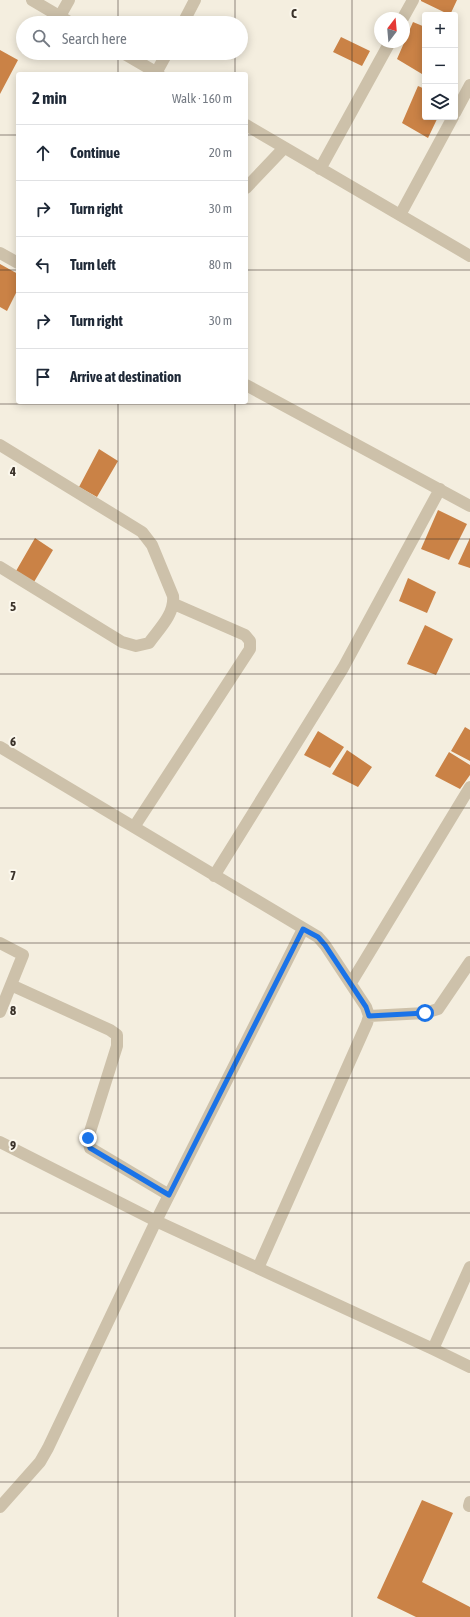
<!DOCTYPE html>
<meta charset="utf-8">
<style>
:root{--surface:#fff;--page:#f2f2f3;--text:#1f2937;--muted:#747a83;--line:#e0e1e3}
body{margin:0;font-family:"Asap Condensed",sans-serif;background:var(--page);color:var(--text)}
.controls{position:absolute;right:12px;top:12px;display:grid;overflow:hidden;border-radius:4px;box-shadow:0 2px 10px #0003}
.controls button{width:36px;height:36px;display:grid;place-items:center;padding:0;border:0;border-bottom:1px solid var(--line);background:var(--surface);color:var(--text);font:20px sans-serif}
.compass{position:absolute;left:374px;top:12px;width:36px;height:36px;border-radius:50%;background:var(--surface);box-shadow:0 2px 10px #0003;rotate:16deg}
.stop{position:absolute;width:12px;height:12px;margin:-9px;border:3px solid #1a73e8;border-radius:50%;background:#fff}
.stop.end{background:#1a73e8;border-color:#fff;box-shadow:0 1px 4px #0008}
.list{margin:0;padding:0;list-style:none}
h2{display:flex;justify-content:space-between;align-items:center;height:52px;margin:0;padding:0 16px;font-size:17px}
h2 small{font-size:13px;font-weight:400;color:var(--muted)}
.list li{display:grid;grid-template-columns:26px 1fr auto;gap:12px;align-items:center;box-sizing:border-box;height:56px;padding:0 16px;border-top:1px solid var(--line)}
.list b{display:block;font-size:15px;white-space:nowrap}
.list em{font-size:13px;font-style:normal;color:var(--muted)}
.icon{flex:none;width:22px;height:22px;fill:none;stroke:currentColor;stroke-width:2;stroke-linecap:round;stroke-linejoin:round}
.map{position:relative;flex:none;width:470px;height:1617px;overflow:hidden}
.search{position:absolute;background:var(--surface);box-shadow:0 2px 10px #0003;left:16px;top:16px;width:232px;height:44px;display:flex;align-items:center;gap:10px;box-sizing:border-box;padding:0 14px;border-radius:22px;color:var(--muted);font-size:15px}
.panel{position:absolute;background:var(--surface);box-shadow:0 2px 10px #0003;left:16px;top:72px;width:232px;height:332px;border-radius:4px}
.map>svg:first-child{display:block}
.building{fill:#ca8246}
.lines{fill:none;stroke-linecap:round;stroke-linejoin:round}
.street{stroke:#cdc1aa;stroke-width:12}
.route{stroke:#1a73e8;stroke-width:5}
.grid{fill:none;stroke:#3a322a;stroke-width:1;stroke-opacity:0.55}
.grid-label{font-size:13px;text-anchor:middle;font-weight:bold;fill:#3a322a;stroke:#fbf7ec;stroke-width:4;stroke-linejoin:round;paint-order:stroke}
</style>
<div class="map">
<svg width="470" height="1617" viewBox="0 0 470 1617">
<rect width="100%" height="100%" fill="#f4eedf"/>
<path class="building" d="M421,0H457L450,15L421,1Z
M413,22L425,27V69L422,74L397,59Z
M341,37L370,51L362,66L333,52Z
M0,50L18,60L0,94Z
M418,86L425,89V117H438L428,138L402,123Z
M0,264L18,274V289L7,311L0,307Z
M99,449L118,461L97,497L79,487Z
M438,510L467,524L449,560L421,549Z
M35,538L53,550L34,582L16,571Z
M470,538V568L458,564Z
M408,578L436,592L427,613L399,601Z
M425,625L453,639L436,675L407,664Z
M465,727L470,730V761L451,751Z
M318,731L344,747L330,768L304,755Z
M347,750L372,767L358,787L332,774Z
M449,752L470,765V775L460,789L435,776Z
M422,1500L453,1513L422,1582L470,1607V1617H416L377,1598Z"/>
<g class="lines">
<path class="street" d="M32,0L71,23
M60,16L69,0
M403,18L413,0
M183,23L195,0
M123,53L159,74
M156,73L167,53
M455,113L470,85
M246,125L470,256
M320,169L390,42
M246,188L284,148
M400,215L453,117
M0,253L18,263
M246,385L470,506
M0,445L142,532L152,545L173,596C175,614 159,629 149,643L136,646L122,642L0,567
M0,747L318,937L325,945L366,1007L369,1016L367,1023L258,1268
M134,827L250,649V641L245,635L174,604
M214,876L343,668L440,489
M0,943L23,955L0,1012
M351,983L470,787
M11,985L110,1030L117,1035V1046L88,1138L90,1148L169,1195
M369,1016L425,1013L438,1009L470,962
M0,1142L156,1221L433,1349L470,1367
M433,1349L470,1267
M470,1502L469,1506H470
M0,1507L40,1462L48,1448L156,1221L303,929"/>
</g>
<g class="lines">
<path class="route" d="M88,1138L90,1148L169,1195L303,929L318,937L325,945L366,1007L369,1016L425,1013"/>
</g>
<path class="grid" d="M118,0V23M235,0V23M352,0V1617M118,53V74M235,53V74M0,135H18M246,135H470M0,270H18M246,270H470M118,402V1617M235,402V1617M0,404H470M0,539H470M0,674H470M0,808H470M0,943H470M0,1078H470M0,1213H470M0,1348H470M0,1482H470"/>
<g class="grid-label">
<text x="294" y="18">C</text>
<text x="13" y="476">4</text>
<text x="13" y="611">5</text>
<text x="13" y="746">6</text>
<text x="13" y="880">7</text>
<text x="13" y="1015">8</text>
<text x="13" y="1150">9</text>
</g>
</svg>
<div class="controls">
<button>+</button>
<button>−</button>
<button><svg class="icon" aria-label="layers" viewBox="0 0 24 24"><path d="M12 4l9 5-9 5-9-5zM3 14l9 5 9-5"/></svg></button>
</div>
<svg class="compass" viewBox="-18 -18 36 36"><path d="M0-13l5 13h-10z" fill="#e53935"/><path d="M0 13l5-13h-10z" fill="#747a83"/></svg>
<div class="stop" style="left:425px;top:1013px"></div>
<div class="stop end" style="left:88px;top:1138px"></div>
<div class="search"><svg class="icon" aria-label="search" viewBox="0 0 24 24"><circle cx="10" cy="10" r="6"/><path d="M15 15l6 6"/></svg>Search here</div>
<section class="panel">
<h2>2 min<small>Walk · 160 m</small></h2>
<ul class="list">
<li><svg class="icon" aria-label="ahead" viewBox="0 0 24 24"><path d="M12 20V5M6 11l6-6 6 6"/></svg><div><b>Continue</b></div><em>20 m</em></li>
<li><svg class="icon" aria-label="right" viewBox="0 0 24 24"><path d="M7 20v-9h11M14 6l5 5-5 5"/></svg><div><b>Turn right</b></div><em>30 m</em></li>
<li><svg class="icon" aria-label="left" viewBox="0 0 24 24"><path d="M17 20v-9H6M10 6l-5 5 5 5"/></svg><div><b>Turn left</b></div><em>80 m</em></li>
<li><svg class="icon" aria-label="right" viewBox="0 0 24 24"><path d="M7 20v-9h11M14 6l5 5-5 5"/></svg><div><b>Turn right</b></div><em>30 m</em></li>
<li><svg class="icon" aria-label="arrive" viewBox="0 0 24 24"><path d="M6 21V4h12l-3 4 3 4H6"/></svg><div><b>Arrive at destination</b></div></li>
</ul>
</section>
</div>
